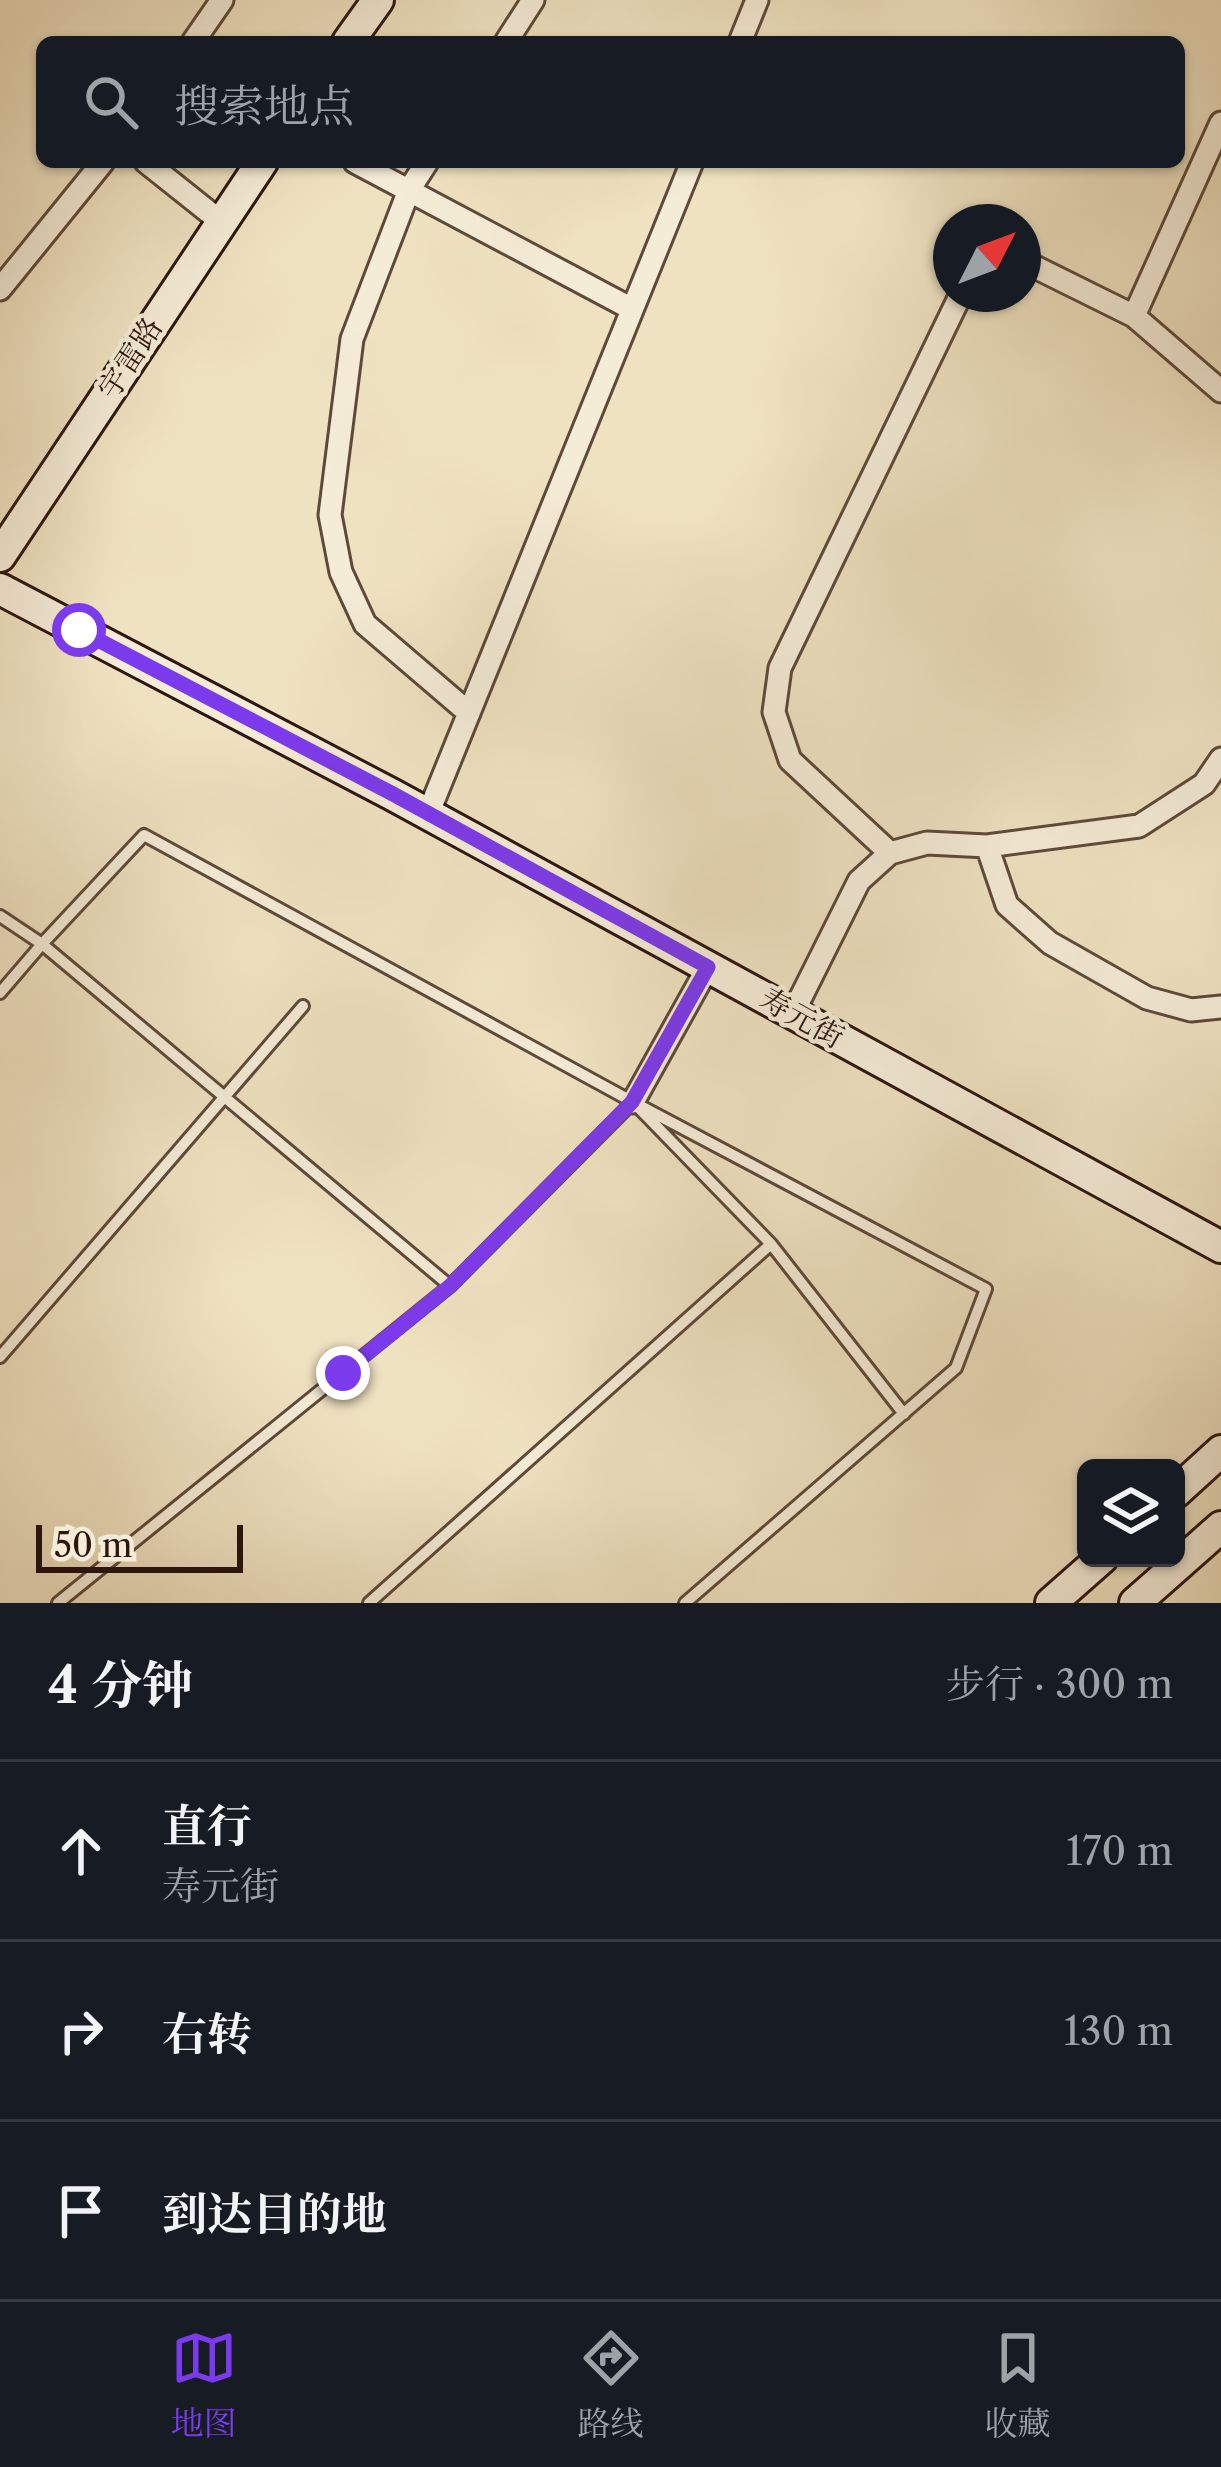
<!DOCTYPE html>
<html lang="zh">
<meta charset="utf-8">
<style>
:root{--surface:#171b24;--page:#20242c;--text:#f1f3f6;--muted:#9ea1a6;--line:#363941;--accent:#7c3aed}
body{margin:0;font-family:"Libre Caslon Text","Noto Serif SC",serif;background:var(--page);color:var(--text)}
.controls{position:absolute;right:36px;bottom:36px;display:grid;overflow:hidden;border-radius:18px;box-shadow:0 3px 9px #0004}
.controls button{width:108px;height:108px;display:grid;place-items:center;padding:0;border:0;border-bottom:3px solid var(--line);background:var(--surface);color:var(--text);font:60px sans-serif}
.compass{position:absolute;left:933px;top:204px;width:108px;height:108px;border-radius:50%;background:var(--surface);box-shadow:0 3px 9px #0004;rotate:48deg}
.scale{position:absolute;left:36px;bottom:30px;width:207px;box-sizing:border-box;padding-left:12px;border:6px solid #2d160d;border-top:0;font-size:33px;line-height:42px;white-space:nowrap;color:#2d160d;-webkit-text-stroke:9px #f5ecd7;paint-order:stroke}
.stop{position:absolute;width:36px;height:36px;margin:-27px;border:9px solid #7c3aed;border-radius:50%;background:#fff}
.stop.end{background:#7c3aed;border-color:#fff;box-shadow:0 3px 12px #0008}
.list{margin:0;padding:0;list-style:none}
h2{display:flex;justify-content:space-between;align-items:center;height:156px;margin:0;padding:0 48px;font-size:51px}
h2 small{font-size:39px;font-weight:400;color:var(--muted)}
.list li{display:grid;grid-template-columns:78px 1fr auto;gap:36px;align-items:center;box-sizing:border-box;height:180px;padding:0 48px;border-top:3px solid var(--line)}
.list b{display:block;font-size:45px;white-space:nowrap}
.list p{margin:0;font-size:39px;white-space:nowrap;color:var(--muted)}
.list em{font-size:39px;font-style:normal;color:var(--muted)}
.icon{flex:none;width:66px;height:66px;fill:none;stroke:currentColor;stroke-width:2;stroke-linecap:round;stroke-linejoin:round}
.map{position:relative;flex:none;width:1221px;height:1603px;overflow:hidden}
.search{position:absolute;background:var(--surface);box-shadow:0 3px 9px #0004;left:36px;right:36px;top:36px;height:132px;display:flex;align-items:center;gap:30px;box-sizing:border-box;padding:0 42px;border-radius:18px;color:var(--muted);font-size:45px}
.sheet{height:696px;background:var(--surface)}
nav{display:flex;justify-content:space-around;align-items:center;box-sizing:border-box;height:168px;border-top:3px solid var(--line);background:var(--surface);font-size:33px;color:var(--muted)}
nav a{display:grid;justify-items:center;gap:6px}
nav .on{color:var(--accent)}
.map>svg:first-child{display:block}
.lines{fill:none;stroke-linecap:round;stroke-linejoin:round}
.lane-casing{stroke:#5e493a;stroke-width:16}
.street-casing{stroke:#5e493a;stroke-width:27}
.secondary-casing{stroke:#2d160d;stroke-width:36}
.lane{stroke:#f5ecd7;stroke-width:10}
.street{stroke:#f5ecd7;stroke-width:21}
.secondary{stroke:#f5ecd7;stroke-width:30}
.route{stroke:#7c3aed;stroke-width:15}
.labels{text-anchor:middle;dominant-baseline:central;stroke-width:9;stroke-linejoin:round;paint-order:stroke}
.street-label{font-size:30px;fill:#2d160d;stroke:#f5ecd7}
</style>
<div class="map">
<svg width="1221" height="1603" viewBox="0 0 1221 1603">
<rect width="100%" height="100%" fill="#efe2c1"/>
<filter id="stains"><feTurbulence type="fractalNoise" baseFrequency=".00167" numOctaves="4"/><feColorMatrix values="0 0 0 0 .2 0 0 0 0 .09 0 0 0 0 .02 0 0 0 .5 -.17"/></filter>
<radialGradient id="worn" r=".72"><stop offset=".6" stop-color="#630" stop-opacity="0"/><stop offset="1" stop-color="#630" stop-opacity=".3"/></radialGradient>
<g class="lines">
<g class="lane-casing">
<path id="lane" d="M0,916L42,944L144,835L633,1102L986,1289L956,1368L685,1603
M0,993L42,944L450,1286
M0,1357L303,1006
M58,1603L450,1286L633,1102L771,1244L904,1414
M369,1603L771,1244"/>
</g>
<g class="street-casing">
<path id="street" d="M193,42L222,0
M506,42L533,0
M740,42L757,0
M146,162L220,221
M355,162L632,309
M427,162L409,190L352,339L330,515L341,572L365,624L469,713
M1023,261L1134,316L1221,391
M0,289L103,162
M1134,316L1221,123
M428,814L692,162
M987,846L1007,905L1050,943L1147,998L1191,1010L1221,1007
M890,853L790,760L774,712L780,668L961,294
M793,1013L859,881L890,853L927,843L987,846L1139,826L1204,784L1221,759
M633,1102L708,967"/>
</g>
<g class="secondary-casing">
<path id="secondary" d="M348,42L378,0
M0,556L262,162
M0,589L393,795L1221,1247
M1176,1492L1221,1451
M1051,1603L1102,1558
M1135,1603L1221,1527"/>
</g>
<use href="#lane" class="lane"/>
<use href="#street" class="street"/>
<use href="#secondary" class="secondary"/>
</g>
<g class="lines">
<path class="route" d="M79,630L393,794L708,967L632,1102L450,1286L343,1373"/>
</g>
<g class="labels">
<g class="street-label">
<text transform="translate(130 358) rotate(-57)">宇雷路</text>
<text transform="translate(802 1018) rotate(29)">寿元街</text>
</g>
</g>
<rect width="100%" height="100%" filter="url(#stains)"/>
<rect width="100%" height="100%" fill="url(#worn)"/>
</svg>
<div class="controls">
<button><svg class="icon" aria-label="layers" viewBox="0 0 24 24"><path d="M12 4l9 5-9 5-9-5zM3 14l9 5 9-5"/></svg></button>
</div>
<svg class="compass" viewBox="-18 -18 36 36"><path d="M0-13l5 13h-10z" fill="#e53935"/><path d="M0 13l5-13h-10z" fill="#9ea1a6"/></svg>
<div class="scale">50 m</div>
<div class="stop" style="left:79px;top:630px"></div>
<div class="stop end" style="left:343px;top:1373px"></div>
<div class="search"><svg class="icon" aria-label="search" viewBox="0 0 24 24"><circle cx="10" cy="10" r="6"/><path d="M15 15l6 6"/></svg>搜索地点</div>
</div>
<section class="sheet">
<h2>4 分钟<small>步行 · 300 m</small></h2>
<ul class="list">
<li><svg class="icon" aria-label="ahead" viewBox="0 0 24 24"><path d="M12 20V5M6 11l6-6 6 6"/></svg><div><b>直行</b><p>寿元街</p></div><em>170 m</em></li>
<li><svg class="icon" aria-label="right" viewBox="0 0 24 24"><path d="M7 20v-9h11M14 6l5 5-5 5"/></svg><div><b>右转</b></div><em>130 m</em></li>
<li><svg class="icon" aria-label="arrive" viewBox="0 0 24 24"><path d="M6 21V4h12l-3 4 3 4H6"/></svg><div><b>到达目的地</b></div></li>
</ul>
</section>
<nav>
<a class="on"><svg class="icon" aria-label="map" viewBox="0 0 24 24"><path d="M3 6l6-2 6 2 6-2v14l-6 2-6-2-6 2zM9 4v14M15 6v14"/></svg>地图</a>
<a><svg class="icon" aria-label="directions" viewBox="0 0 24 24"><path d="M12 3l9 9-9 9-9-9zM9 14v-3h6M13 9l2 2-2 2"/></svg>路线</a>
<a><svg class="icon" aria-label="saved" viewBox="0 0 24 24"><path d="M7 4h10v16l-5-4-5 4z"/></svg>收藏</a>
</nav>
